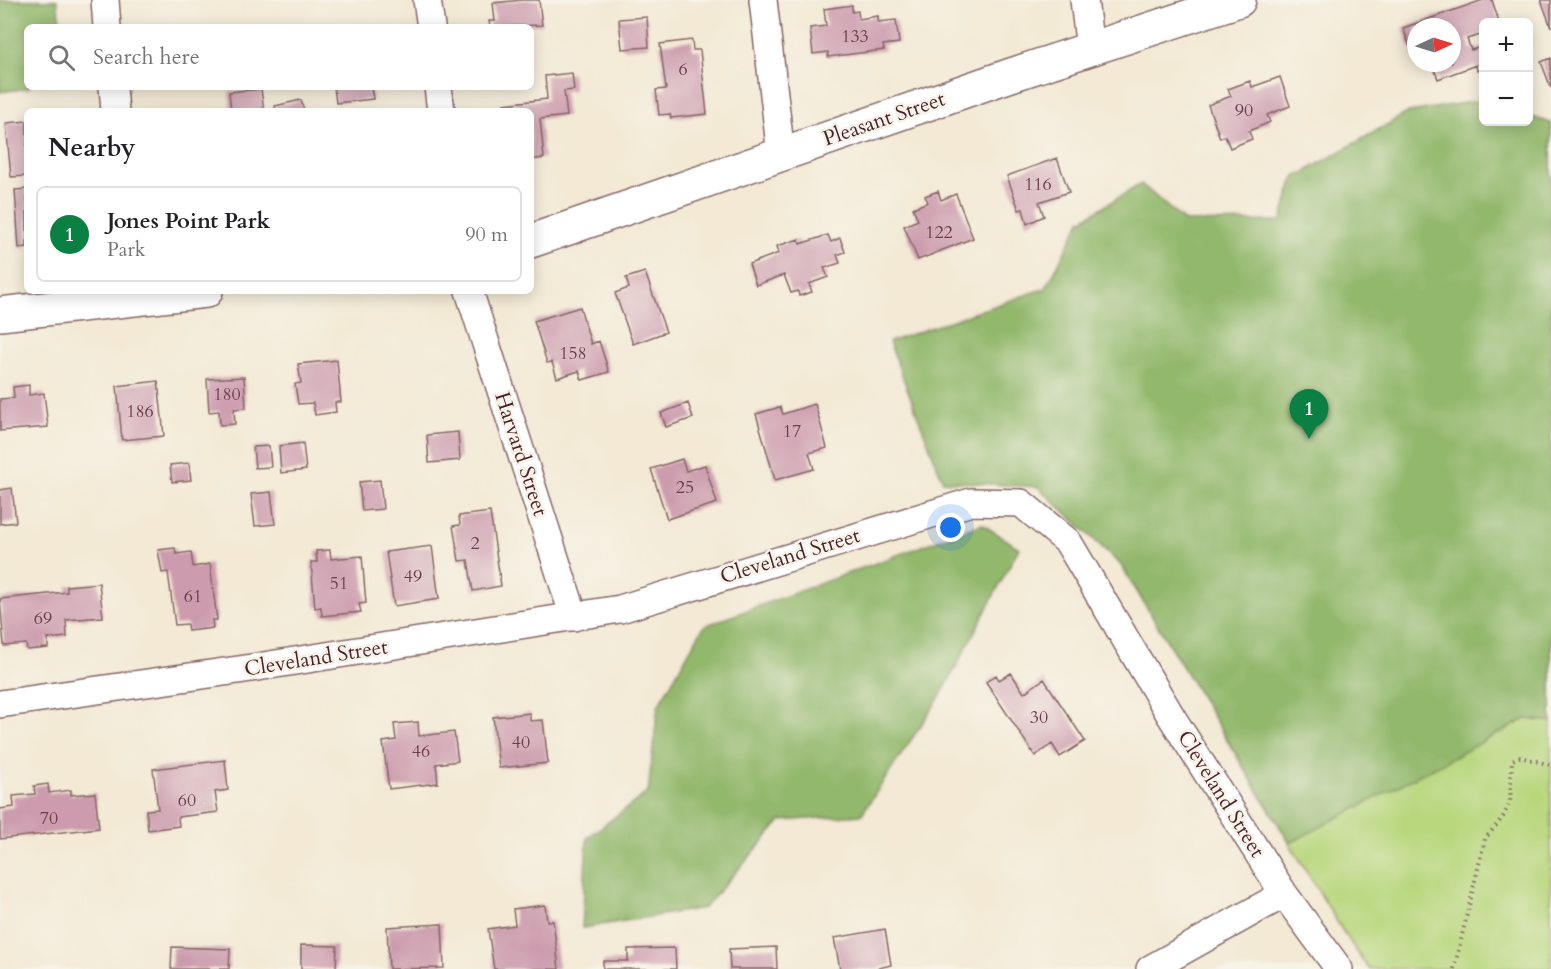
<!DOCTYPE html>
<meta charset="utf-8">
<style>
:root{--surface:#fff;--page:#f2f2f2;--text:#202124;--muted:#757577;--line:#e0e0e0;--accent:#0b8043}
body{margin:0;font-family:Cardo,serif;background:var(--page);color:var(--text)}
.controls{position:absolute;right:18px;top:18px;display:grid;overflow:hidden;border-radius:9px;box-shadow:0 3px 15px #0003}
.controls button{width:54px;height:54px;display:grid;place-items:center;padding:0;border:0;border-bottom:2px solid var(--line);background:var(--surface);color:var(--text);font:30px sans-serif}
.compass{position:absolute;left:1407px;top:18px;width:54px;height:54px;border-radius:50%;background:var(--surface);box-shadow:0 3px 15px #0003;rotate:86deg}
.you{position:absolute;left:951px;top:528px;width:21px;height:21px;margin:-15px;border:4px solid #fff;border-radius:50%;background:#1a73e8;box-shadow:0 0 0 9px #1a73e833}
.badge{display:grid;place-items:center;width:39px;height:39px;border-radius:50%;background:var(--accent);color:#fff;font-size:20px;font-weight:700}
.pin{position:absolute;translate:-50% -50px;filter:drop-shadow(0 2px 3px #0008)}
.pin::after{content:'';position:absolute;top:32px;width:21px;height:18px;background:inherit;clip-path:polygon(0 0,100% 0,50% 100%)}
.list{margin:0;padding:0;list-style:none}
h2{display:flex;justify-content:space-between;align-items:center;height:78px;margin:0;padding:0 24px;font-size:26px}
h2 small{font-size:20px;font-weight:400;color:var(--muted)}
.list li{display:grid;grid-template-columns:39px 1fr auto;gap:18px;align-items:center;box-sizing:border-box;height:96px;margin:0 12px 12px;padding:0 12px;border:2px solid var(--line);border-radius:9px}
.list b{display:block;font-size:22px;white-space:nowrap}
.list p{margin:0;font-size:20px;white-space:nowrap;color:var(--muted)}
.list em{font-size:20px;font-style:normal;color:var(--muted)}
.icon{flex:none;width:33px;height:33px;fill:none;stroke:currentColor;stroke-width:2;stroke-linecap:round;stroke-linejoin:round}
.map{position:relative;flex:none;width:1551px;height:969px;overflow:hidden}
.search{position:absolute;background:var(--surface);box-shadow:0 3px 15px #0003;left:24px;top:24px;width:510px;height:66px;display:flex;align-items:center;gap:15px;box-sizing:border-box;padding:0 21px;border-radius:9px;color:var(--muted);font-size:22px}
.panel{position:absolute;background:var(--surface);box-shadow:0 3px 15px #0003;left:24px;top:108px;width:510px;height:186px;border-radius:9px}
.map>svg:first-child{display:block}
.green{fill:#b8d77d;stroke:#817b54;stroke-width:1.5}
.forest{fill:#92b86c;stroke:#6e6c4c;stroke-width:1.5}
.building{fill:#cc9bad}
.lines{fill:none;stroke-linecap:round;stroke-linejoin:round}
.street-casing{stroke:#856666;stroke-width:30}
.secondary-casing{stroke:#856666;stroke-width:36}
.path{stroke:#856666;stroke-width:4;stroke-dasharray:1.5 4.5;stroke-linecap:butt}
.street{stroke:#fff;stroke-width:27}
.secondary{stroke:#fff;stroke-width:33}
.labels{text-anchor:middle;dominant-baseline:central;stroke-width:5;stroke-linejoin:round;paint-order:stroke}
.number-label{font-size:18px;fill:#6a3e4c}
.street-label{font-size:21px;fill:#4a1f2b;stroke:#f7f3e8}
</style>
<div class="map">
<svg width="1551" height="969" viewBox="0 0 1551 969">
<rect width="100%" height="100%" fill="#f7f3e8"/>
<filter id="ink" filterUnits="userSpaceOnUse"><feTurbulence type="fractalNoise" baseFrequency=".0167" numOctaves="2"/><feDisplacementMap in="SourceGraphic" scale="12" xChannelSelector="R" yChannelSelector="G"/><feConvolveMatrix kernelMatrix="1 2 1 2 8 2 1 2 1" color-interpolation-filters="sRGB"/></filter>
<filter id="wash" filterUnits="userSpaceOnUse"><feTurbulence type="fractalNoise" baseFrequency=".008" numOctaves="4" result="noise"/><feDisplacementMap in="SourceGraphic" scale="24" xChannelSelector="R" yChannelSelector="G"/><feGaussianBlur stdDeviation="1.35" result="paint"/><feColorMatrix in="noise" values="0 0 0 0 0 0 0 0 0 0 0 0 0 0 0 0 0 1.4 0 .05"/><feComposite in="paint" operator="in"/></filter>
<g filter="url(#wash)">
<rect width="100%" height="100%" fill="#f3e9d4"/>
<path class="green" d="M1551,129V969H1369L1344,933L1121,565L1014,313Z"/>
<path class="forest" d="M0,0H57L60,21L46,27H27L29,88L0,92Z
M1477,101L1483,103L1484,122H1528L1529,116L1551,123V722L1526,719L1290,843L1121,565L1038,487L943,481L889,342L1046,288L1081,220L1141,184L1185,222L1281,221L1294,178L1409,112Z
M982,524L1019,548L941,695L861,815L781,821L704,908L582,928L587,838L648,792L658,706L704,626Z"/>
<g id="blocks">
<path class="building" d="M522,0H539L542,25L490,27L489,21H495L493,3Z
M1483,0H1492L1499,22H1484V34L1467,39L1471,50L1484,46V69L1477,71L1476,65L1438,79L1432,63H1452V27H1416V63L1403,28Z
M1541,0H1551V27Z
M852,5V12L858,11L859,19L878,16V22L896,20L899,43L883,45L884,50L828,57V52L813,54L810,28L826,26L824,9Z
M647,17L649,47L622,49L619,19Z
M692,40L693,50H700L707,114L671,118L670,114L659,115L656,90L666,89L660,44Z
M1551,58V88L1541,62Z
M572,73L574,90L564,91L567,116L540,119L544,158L531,160V111H505L504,104L547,99L545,76Z
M1280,77L1290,106L1267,115L1270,122L1249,131L1252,139L1230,148L1225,136L1220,138L1208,105L1231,96L1228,89L1250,81L1252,87Z
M334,87H371L373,99L336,103Z
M261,89L264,111H231L229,92Z
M301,100L304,111H276L275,106Z
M27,121V176L11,177L6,123Z
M1057,158L1069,192L1039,202L1044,216L1027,224L1023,209L1019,210L1007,176Z
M27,189V247L19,248L15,190Z
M938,191L941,200L956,194L973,238L918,260L904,226L918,220L913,208L928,202L925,196Z
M828,235L831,242L840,238L845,252L837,255L840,263L824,268L828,277L809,284L812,292L799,296L798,291L791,293L784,275L756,285L749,264L779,253L777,246L799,239L800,244Z
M645,272L666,332L633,344L615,293L629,288L626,278Z
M580,307L591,344L599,341L609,372L582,380L579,371L557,378L552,362L547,363L534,321Z
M337,360L341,402H335L336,412L315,415L313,403L298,404L295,384L301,383L298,364Z
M244,377L246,408L234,409L235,424L220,425L219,411L209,412L207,379Z
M158,381L164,436L122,440L117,386Z
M29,385V395L44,393L48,427L0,431V399L14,398L13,387Z
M688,403L693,418L666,427L661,413Z
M815,404L827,448L809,453L814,469L775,480L756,414L780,407L783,414Z
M458,432L460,460L429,463L427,435Z
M303,443L306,470L281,473L279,446Z
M269,446L271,467L255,468L253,447Z
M682,459L686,471L705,465L717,503L667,519L651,469Z
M189,463L191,480L172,482L170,465Z
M380,480L383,509L362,511L359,482Z
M12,488L16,522L0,524V490Z
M271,492L275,524L255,526L251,494Z
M490,512L501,586L473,591L468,560L459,561L453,526L460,525L459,516Z
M432,546L439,599L394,606L386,552Z
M175,548L176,554L191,552L193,567L210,564L217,620H212L213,628L188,631L187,624L175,625L168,572L162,573L158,550Z
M330,550L331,559L362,556L366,603L359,604L361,612L322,616L321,607L315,608L311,562H317L316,551Z
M99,583L103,617L66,620L67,637L48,639V648L27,650L26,644L4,646L0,599L67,592V586Z
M1011,673L1024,693L1044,679L1085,741L1060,757L1052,744L1035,756L986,682L996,675L999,680Z
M530,713V721L543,720L548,763L499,768L493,717Z
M418,722L419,736L454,732L458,761L436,764L438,783L389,789L383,742L396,740L394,724Z
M225,760L228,790L215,792L218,812L178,817L179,826L148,830L146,810L158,809L153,769Z
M48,784L49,793L71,790V795L95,793L99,828L0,839V809L14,807L13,796L35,794L34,786Z
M545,905L547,921H553L559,969H494L488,929L515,925L513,909Z
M442,924L444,968L389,969L387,927Z
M885,929L891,965L875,969H840L834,938Z
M301,945L337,946L336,969H301Z
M172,947L230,949L229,969H171Z
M776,947L777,969H730L729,949Z
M675,948L676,969H603V961H628V949Z"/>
</g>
</g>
<g filter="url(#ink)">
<use href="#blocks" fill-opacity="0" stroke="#856666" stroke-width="1.5"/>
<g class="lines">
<g class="street-casing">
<path id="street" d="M105,0L107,27
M427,0L431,27
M763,0L781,155
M1084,0L1090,49
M113,87L115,111
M438,87L441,111
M469,291L574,617
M0,704L245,669L620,609L971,502L1021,503L1068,542L1171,716L1284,894L1339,969
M1150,969L1284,894"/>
</g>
<g class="secondary-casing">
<path id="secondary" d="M531,241L1011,75L1239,0
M0,314L206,291"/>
</g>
<path class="path" d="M1454,969L1485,839L1503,817L1510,803L1512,760L1520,757L1551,765"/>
<use href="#street" class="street"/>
<use href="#secondary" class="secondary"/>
</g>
</g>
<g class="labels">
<g class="number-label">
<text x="855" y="36">133</text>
<text x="683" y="69">6</text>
<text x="1244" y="110">90</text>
<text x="1038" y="184">116</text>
<text x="939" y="232">122</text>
<text x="573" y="353">158</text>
<text x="227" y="394">180</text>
<text x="140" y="411">186</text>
<text x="792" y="431">17</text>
<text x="685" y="487">25</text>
<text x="475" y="543">2</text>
<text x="413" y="576">49</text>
<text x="339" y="583">51</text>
<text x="193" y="596">61</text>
<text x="43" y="618">69</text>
<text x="1039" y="717">30</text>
<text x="521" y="742">40</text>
<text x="421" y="751">46</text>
<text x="187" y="800">60</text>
<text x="49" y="818">70</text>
</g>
<g class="street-label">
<text transform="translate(884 119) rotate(-19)">Pleasant Street</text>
<text transform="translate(521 454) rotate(72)">Harvard Street</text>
<text transform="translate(790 556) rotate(-17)">Cleveland Street</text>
<text transform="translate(316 658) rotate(-9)">Cleveland Street</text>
<text transform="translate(1221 794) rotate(58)">Cleveland Street</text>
</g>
</g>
</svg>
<div class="controls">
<button>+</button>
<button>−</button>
</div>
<svg class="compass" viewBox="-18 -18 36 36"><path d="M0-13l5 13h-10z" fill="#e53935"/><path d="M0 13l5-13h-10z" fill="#757577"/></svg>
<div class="you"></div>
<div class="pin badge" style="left:1309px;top:439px">1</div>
<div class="search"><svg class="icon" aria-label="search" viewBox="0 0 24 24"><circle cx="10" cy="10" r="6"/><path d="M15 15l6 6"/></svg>Search here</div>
<section class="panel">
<h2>Nearby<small></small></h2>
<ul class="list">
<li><span class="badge">1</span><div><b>Jones Point Park</b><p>Park</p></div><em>90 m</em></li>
</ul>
</section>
</div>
